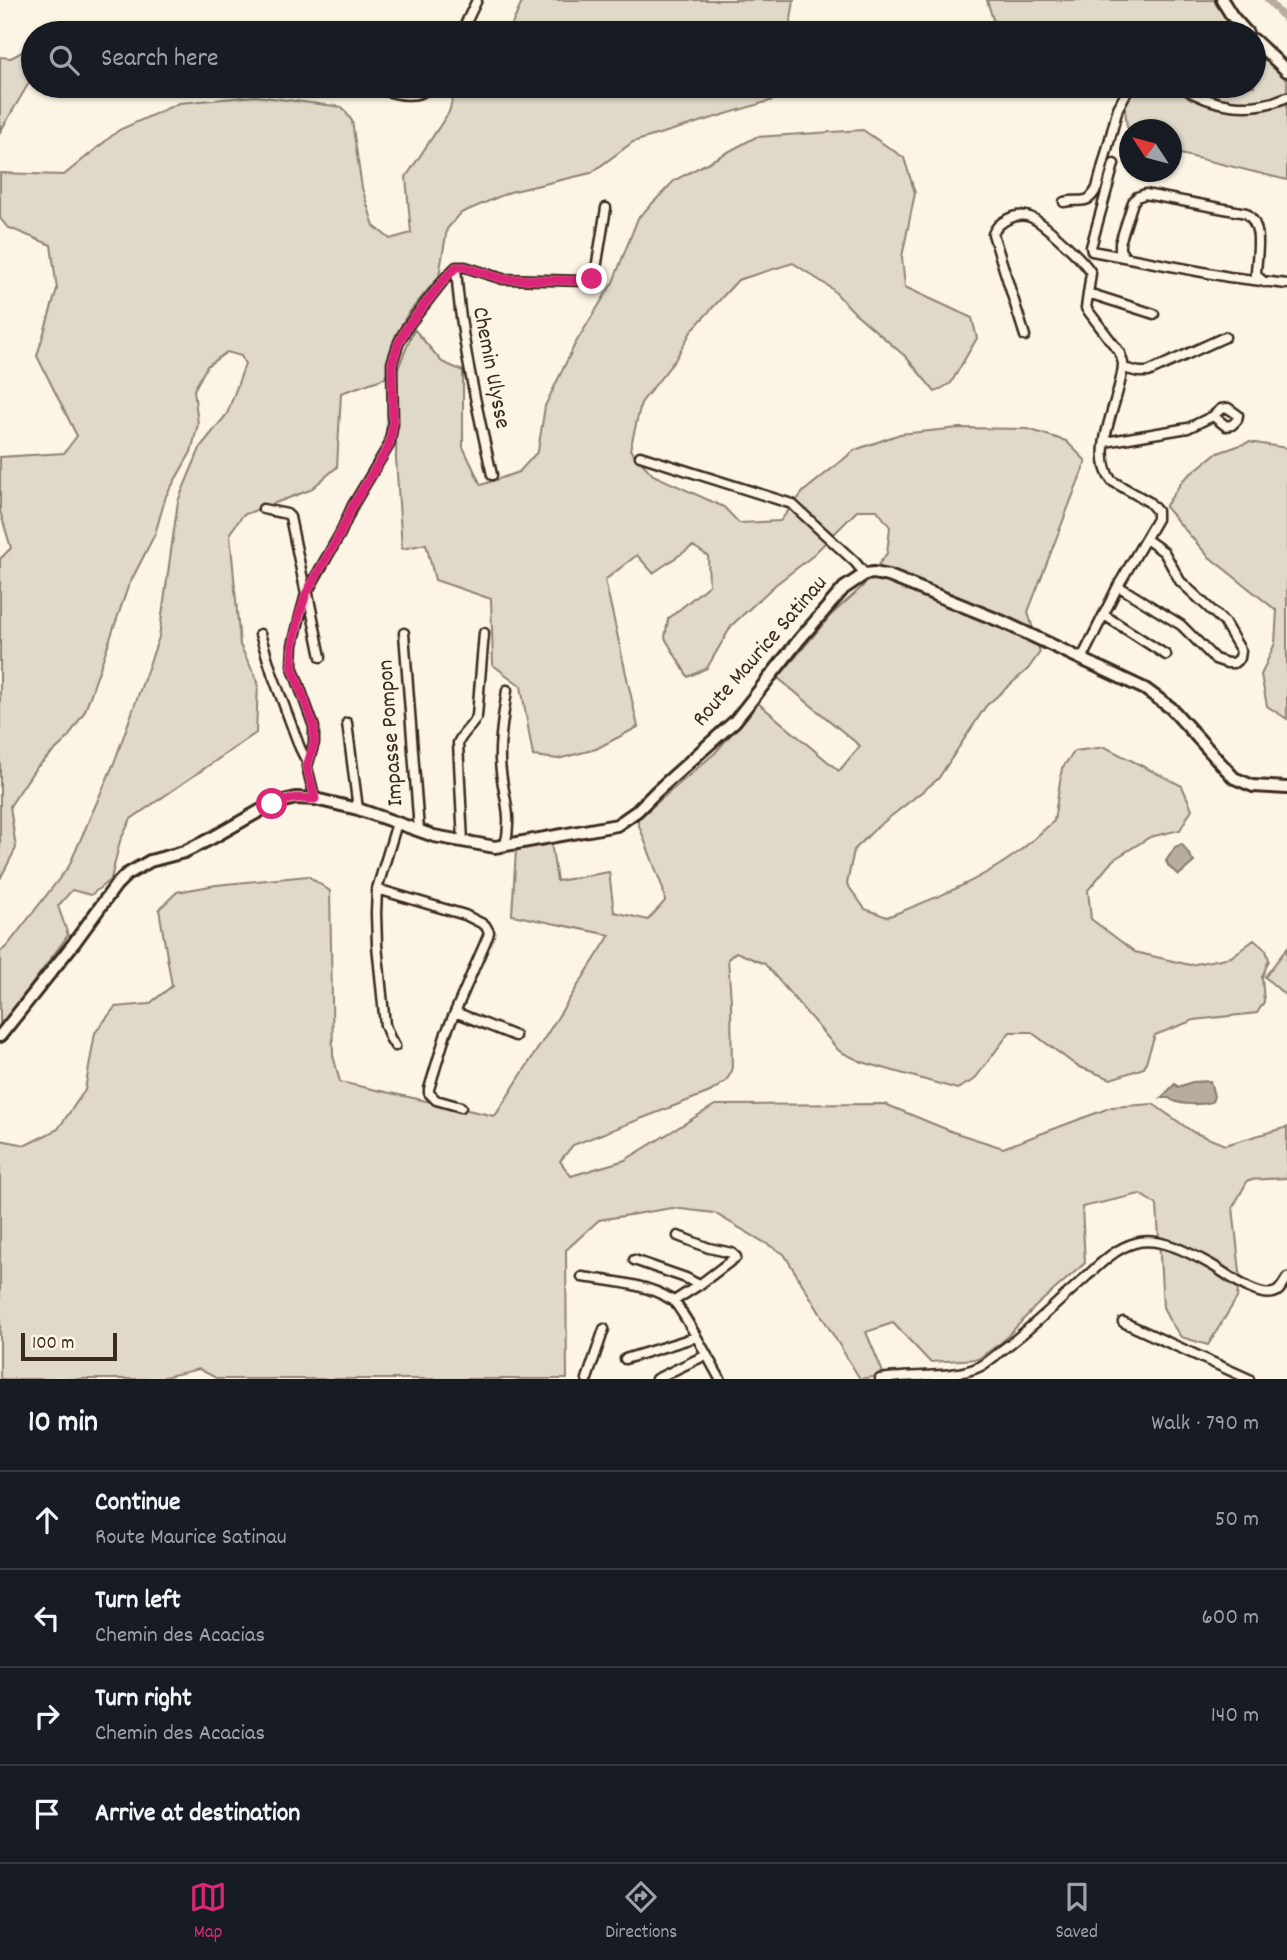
<!DOCTYPE html>
<meta charset="utf-8">
<style>
:root{--surface:#171b24;--page:#242831;--text:#f1f3f6;--muted:#9ea1a6;--line:#363941;--accent:#db2777}
body{margin:0;font-family:Dekko,sans-serif;background:var(--page);color:var(--text)}
.compass{position:absolute;left:1119px;top:119px;width:63px;height:63px;border-radius:50%;background:var(--surface);box-shadow:0 2px 5px #0004;rotate:306deg}
.scale{position:absolute;left:21px;bottom:18px;width:96px;box-sizing:border-box;padding-left:7px;border:4px solid #3b2a1e;border-top:0;font-size:19px;line-height:24px;white-space:nowrap;color:#3b2a1e;-webkit-text-stroke:5px #fcf5e5;paint-order:stroke}
.stop{position:absolute;width:21px;height:21px;margin:-16px;border:5px solid #db2777;border-radius:50%;background:#fff}
.stop.end{background:#db2777;border-color:#fff;box-shadow:0 2px 7px #0008}
.list{margin:0;padding:0;list-style:none}
h2{display:flex;justify-content:space-between;align-items:center;height:91px;margin:0;padding:0 28px;font-size:30px}
h2 small{font-size:23px;font-weight:400;color:var(--muted)}
.list li{display:grid;grid-template-columns:46px 1fr auto;gap:21px;align-items:center;box-sizing:border-box;height:98px;padding:0 28px;border-top:2px solid var(--line)}
.list b{display:block;font-size:26px;white-space:nowrap}
.list p{margin:0;font-size:23px;white-space:nowrap;color:var(--muted)}
.list em{font-size:23px;font-style:normal;color:var(--muted)}
.icon{flex:none;width:38px;height:38px;fill:none;stroke:currentColor;stroke-width:2;stroke-linecap:round;stroke-linejoin:round}
.map{position:relative;flex:none;width:1287px;height:1379px;overflow:hidden}
.search{position:absolute;background:var(--surface);box-shadow:0 2px 5px #0004;left:21px;right:21px;top:21px;height:77px;display:flex;align-items:center;gap:18px;box-sizing:border-box;padding:0 24px;border-radius:38px;color:var(--muted);font-size:26px}
.sheet{height:483px;background:var(--surface)}
nav{display:flex;justify-content:space-around;align-items:center;box-sizing:border-box;height:98px;border-top:2px solid var(--line);background:var(--surface);font-size:19px;color:var(--muted)}
nav a{display:grid;justify-items:center;gap:4px}
nav .on{color:var(--accent)}
.map>svg:first-child{display:block}
.green{fill:#e0d8c8;stroke:#8e8173;stroke-width:2}
.water{fill:#b7ad9e;stroke:#85796b;stroke-width:2}
.lines{fill:none;stroke-linecap:round;stroke-linejoin:round}
.canal{stroke:#b7ad9e;stroke-width:7}
.street-casing{stroke:#3b2a1e;stroke-width:13}
.secondary-casing{stroke:#3b2a1e;stroke-width:16}
.street{stroke:#fcf5e5;stroke-width:8}
.secondary{stroke:#fcf5e5;stroke-width:10}
.route{stroke:#db2777;stroke-width:9}
.labels{text-anchor:middle;dominant-baseline:central;stroke-width:6;stroke-linejoin:round;paint-order:stroke}
.street-label{font-size:23px;fill:#3b2a1e;stroke:#fcf5e5}
</style>
<div class="map">
<svg width="1287" height="1379" viewBox="0 0 1287 1379">
<rect width="100%" height="100%" fill="#fcf5e5"/>
<filter id="ink" filterUnits="userSpaceOnUse"><feTurbulence type="fractalNoise" baseFrequency=".0143" numOctaves="2"/><feDisplacementMap in="SourceGraphic" scale="14" xChannelSelector="R" yChannelSelector="G"/><feConvolveMatrix kernelMatrix="1 2 1 2 8 2 1 2 1" color-interpolation-filters="sRGB"/></filter>
<g filter="url(#ink)">
<path class="green" d="M523,0H794L790,26L797,33H508Z
M987,0H1216L1233,27L1240,33H1020L993,20Z
M33,46V76L0,132V57L11,58Z
M1254,47L1287,78V180L1172,152V130H1130L1129,131L1127,126L1122,86H1254Z
M456,86H827L824,90L793,94L633,142L591,173L510,192L461,213L447,229L439,276L407,315L396,335L385,378L341,393L337,467L310,490L243,515L230,533L240,645L258,682L256,733L131,819L120,841L111,879L91,895L72,890L58,906L68,935L0,1028V952L7,946L69,866L114,763L159,637L178,501L201,446L227,414L245,364L241,356L227,352L207,366L194,390L198,424L191,452L166,496L155,534L128,587L85,711L67,739L35,769L10,806L16,848L0,879V559L11,548L0,511V457L64,453L77,436L37,356L57,289L51,245L7,227L0,218V173L64,175L119,130L179,103L256,96L342,107L352,121L362,188L374,226L390,239L411,233L406,177L449,112Z
M863,130L904,158L915,193L902,257L905,287L972,318L977,338L951,383L935,392L906,357L855,313L831,288L793,263L738,280L692,330L675,360L641,403L630,450L653,475L724,507L739,523L780,521L804,491L855,450L900,434L959,428L1028,429L1066,441L1086,461L1028,612L1040,652L1028,669L986,706L938,779L875,829L854,850L847,884L865,909L887,917C930,900 975,883 1013,856C1027,846 1040,833 1054,821L1062,768L1075,751L1105,747L1182,786L1192,809L1180,830L1150,837L1113,860L1088,890L1091,919L1135,952L1190,965L1231,957L1254,940L1266,950L1269,960L1262,977L1264,1002L1257,1013L1194,1020L1155,1035L1144,1068L1111,1079L1077,1066L1031,1032H1010L974,1080L957,1089L862,1062L839,1051L765,964L736,952L728,959L731,1001L732,1071L726,1081L710,1092L573,1145L560,1161L571,1176L625,1160L715,1105L885,1104L953,1132L1003,1148L1112,1107L1153,1104L1193,1132L1225,1145L1287,1127V1178L1248,1180L1233,1207L1240,1272L1237,1298L1208,1345L1181,1337L1168,1318L1163,1307L1157,1205L1140,1194L1082,1207L1085,1263L1036,1306L1002,1342L978,1359L930,1362L893,1323L866,1332L884,1375L860,1379L784,1254L714,1213L672,1208L599,1220L566,1250L567,1379H218L199,1369L164,1377V1379H0V1140L26,1145L58,1129L85,1090L95,1033L115,1007L149,1004L172,986L159,909L177,892L216,885L308,876L330,891L333,1055L340,1082L495,1116L610,935L512,915L516,850L551,842L557,881L609,872L614,912L648,920L665,901L663,889L637,820L715,753L758,703L839,771L860,746L778,678L830,616L862,587L887,553L890,527L877,510H858L810,558L775,585L732,625L707,668L688,677L665,638L668,619L709,585L708,556L693,546L653,573L637,555L605,580L638,727L596,749L558,759L533,756L521,686L493,665L491,599L435,580L426,544L402,549L396,458L397,371L414,329L442,362L463,371V447L481,485L519,472L538,451L545,406L575,344L613,282L638,218L675,180L756,137Z
M1249,442L1287,448V719L1267,706L1261,675L1275,643L1277,611L1208,556L1165,507L1183,480L1215,454Z
M1287,948V997L1265,977Z"/>
<path class="water" d="M1182,844L1194,862L1179,875L1169,867L1166,861L1175,847Z
M1210,1081L1214,1096L1212,1102C1201,1105 1178,1106 1169,1098H1161L1175,1084L1178,1087L1192,1082Z"/>
<g class="lines">
<path class="canal" d="M1268,0L1287,21"/>
<g class="street-casing">
<path id="street" d="M461,33L477,0
M368,86C389,91 414,103 432,86
M1180,86C1213,107 1251,113 1287,97
M1114,164L1091,247L1092,251L1229,277L1287,284
M1064,202C1081,198 1087,207 1097,188L1118,108L1130,86
M1125,257L1120,250V243L1133,202L1137,197L1145,194L1246,213C1265,227 1256,255 1256,275L1264,282
M456,267C460,337 477,407 492,475
M1088,293L1154,314
M1025,336L993,234C997,222 1016,212 1030,217C1042,221 1085,261 1091,273L1086,308L1120,353L1123,363C1123,396 1088,451 1112,481L1149,502L1157,511V519L1118,586L1082,658
M1123,368L1139,372H1148L1225,337
M1105,442L1188,428L1213,416L1221,409L1228,408L1238,415L1237,420L1232,425L1226,426L1213,416
M640,456L792,504L855,562L865,574
M263,509L287,514L290,517L306,594
M1118,586L1181,625L1215,659L1227,663H1234L1240,658L1241,651L1224,622L1180,581L1164,552L1146,539
M308,594L321,657
M1104,615L1166,655
M404,633L419,830
M260,634L272,673L300,748L307,762
M347,723L358,809
M315,799L307,767L314,743V727L292,666L293,645L300,616L306,594L340,534L353,505L389,445L393,424L392,363L399,342L407,327L447,276L456,267H465L503,279L585,281L592,279L595,275L606,208
M463,842L458,743C463,732 472,727 477,716L484,633
M505,846C514,811 501,793 500,760C499,737 504,713 507,690
M377,889L465,915L485,925L489,932L488,936L446,1033L429,1089V1093L436,1100L461,1107
M455,1012L515,1036
M395,1046L390,1038L385,1025L377,945L376,913L377,889L397,823
M634,1260L686,1278L699,1285
M582,1277C610,1281 648,1284 672,1300C681,1306 712,1365 720,1379
M674,1301L699,1285L736,1257L732,1253L709,1248L678,1236
M1123,1322L1249,1379
M625,1359L696,1337
M587,1379L604,1329
M656,1379L706,1355
M880,1379C910,1374 956,1379 981,1366C988,1362 995,1356 1002,1350C1032,1328 1059,1301 1087,1276C1101,1263 1116,1248 1135,1243C1159,1236 1190,1253 1210,1264C1226,1273 1254,1297 1273,1293C1280,1292 1283,1284 1287,1278"/>
</g>
<g class="secondary-casing">
<path id="secondary" d="M1222,0L1232,16L1247,33
M1254,40L1287,71
M0,1036L74,943L116,885L126,875L150,861L184,852L212,838L272,804L296,798L315,799L358,809L434,836L495,847L617,825L637,811L657,791L735,721L799,640L844,588L865,574L874,573L889,576L1003,622L1145,689L1171,708L1234,778L1253,786L1287,788"/>
</g>
<use href="#street" class="street"/>
<use href="#secondary" class="secondary"/>
</g>
</g>
<g class="lines" filter="url(#ink)">
<path class="route" d="M272,804L296,798L315,799L307,767L314,743V727L292,666L293,645L299,616L306,594L340,534L353,505L389,446L393,424L392,363L399,342L407,327L447,276L456,267H464L503,279L585,281L592,279"/>
</g>
<g class="labels">
<g class="street-label">
<text transform="translate(490 368) rotate(79)">Chemin Ulysse</text>
<text transform="translate(761 652) rotate(-49)">Route Maurice Satinau</text>
<text transform="translate(392 733) rotate(-94)">Impasse Pompon</text>
</g>
</g>
</svg>
<svg class="compass" viewBox="-18 -18 36 36"><path d="M0-13l5 13h-10z" fill="#e53935"/><path d="M0 13l5-13h-10z" fill="#9ea1a6"/></svg>
<div class="scale">100 m</div>
<div class="stop" style="left:272px;top:804px"></div>
<div class="stop end" style="left:592px;top:279px"></div>
<div class="search"><svg class="icon" aria-label="search" viewBox="0 0 24 24"><circle cx="10" cy="10" r="6"/><path d="M15 15l6 6"/></svg>Search here</div>
</div>
<section class="sheet">
<h2>10 min<small>Walk · 790 m</small></h2>
<ul class="list">
<li><svg class="icon" aria-label="ahead" viewBox="0 0 24 24"><path d="M12 20V5M6 11l6-6 6 6"/></svg><div><b>Continue</b><p>Route Maurice Satinau</p></div><em>50 m</em></li>
<li><svg class="icon" aria-label="left" viewBox="0 0 24 24"><path d="M17 20v-9H6M10 6l-5 5 5 5"/></svg><div><b>Turn left</b><p>Chemin des Acacias</p></div><em>600 m</em></li>
<li><svg class="icon" aria-label="right" viewBox="0 0 24 24"><path d="M7 20v-9h11M14 6l5 5-5 5"/></svg><div><b>Turn right</b><p>Chemin des Acacias</p></div><em>140 m</em></li>
<li><svg class="icon" aria-label="arrive" viewBox="0 0 24 24"><path d="M6 21V4h12l-3 4 3 4H6"/></svg><div><b>Arrive at destination</b></div></li>
</ul>
</section>
<nav>
<a class="on"><svg class="icon" aria-label="map" viewBox="0 0 24 24"><path d="M3 6l6-2 6 2 6-2v14l-6 2-6-2-6 2zM9 4v14M15 6v14"/></svg>Map</a>
<a><svg class="icon" aria-label="directions" viewBox="0 0 24 24"><path d="M12 3l9 9-9 9-9-9zM9 14v-3h6M13 9l2 2-2 2"/></svg>Directions</a>
<a><svg class="icon" aria-label="saved" viewBox="0 0 24 24"><path d="M7 4h10v16l-5-4-5 4z"/></svg>Saved</a>
</nav>
